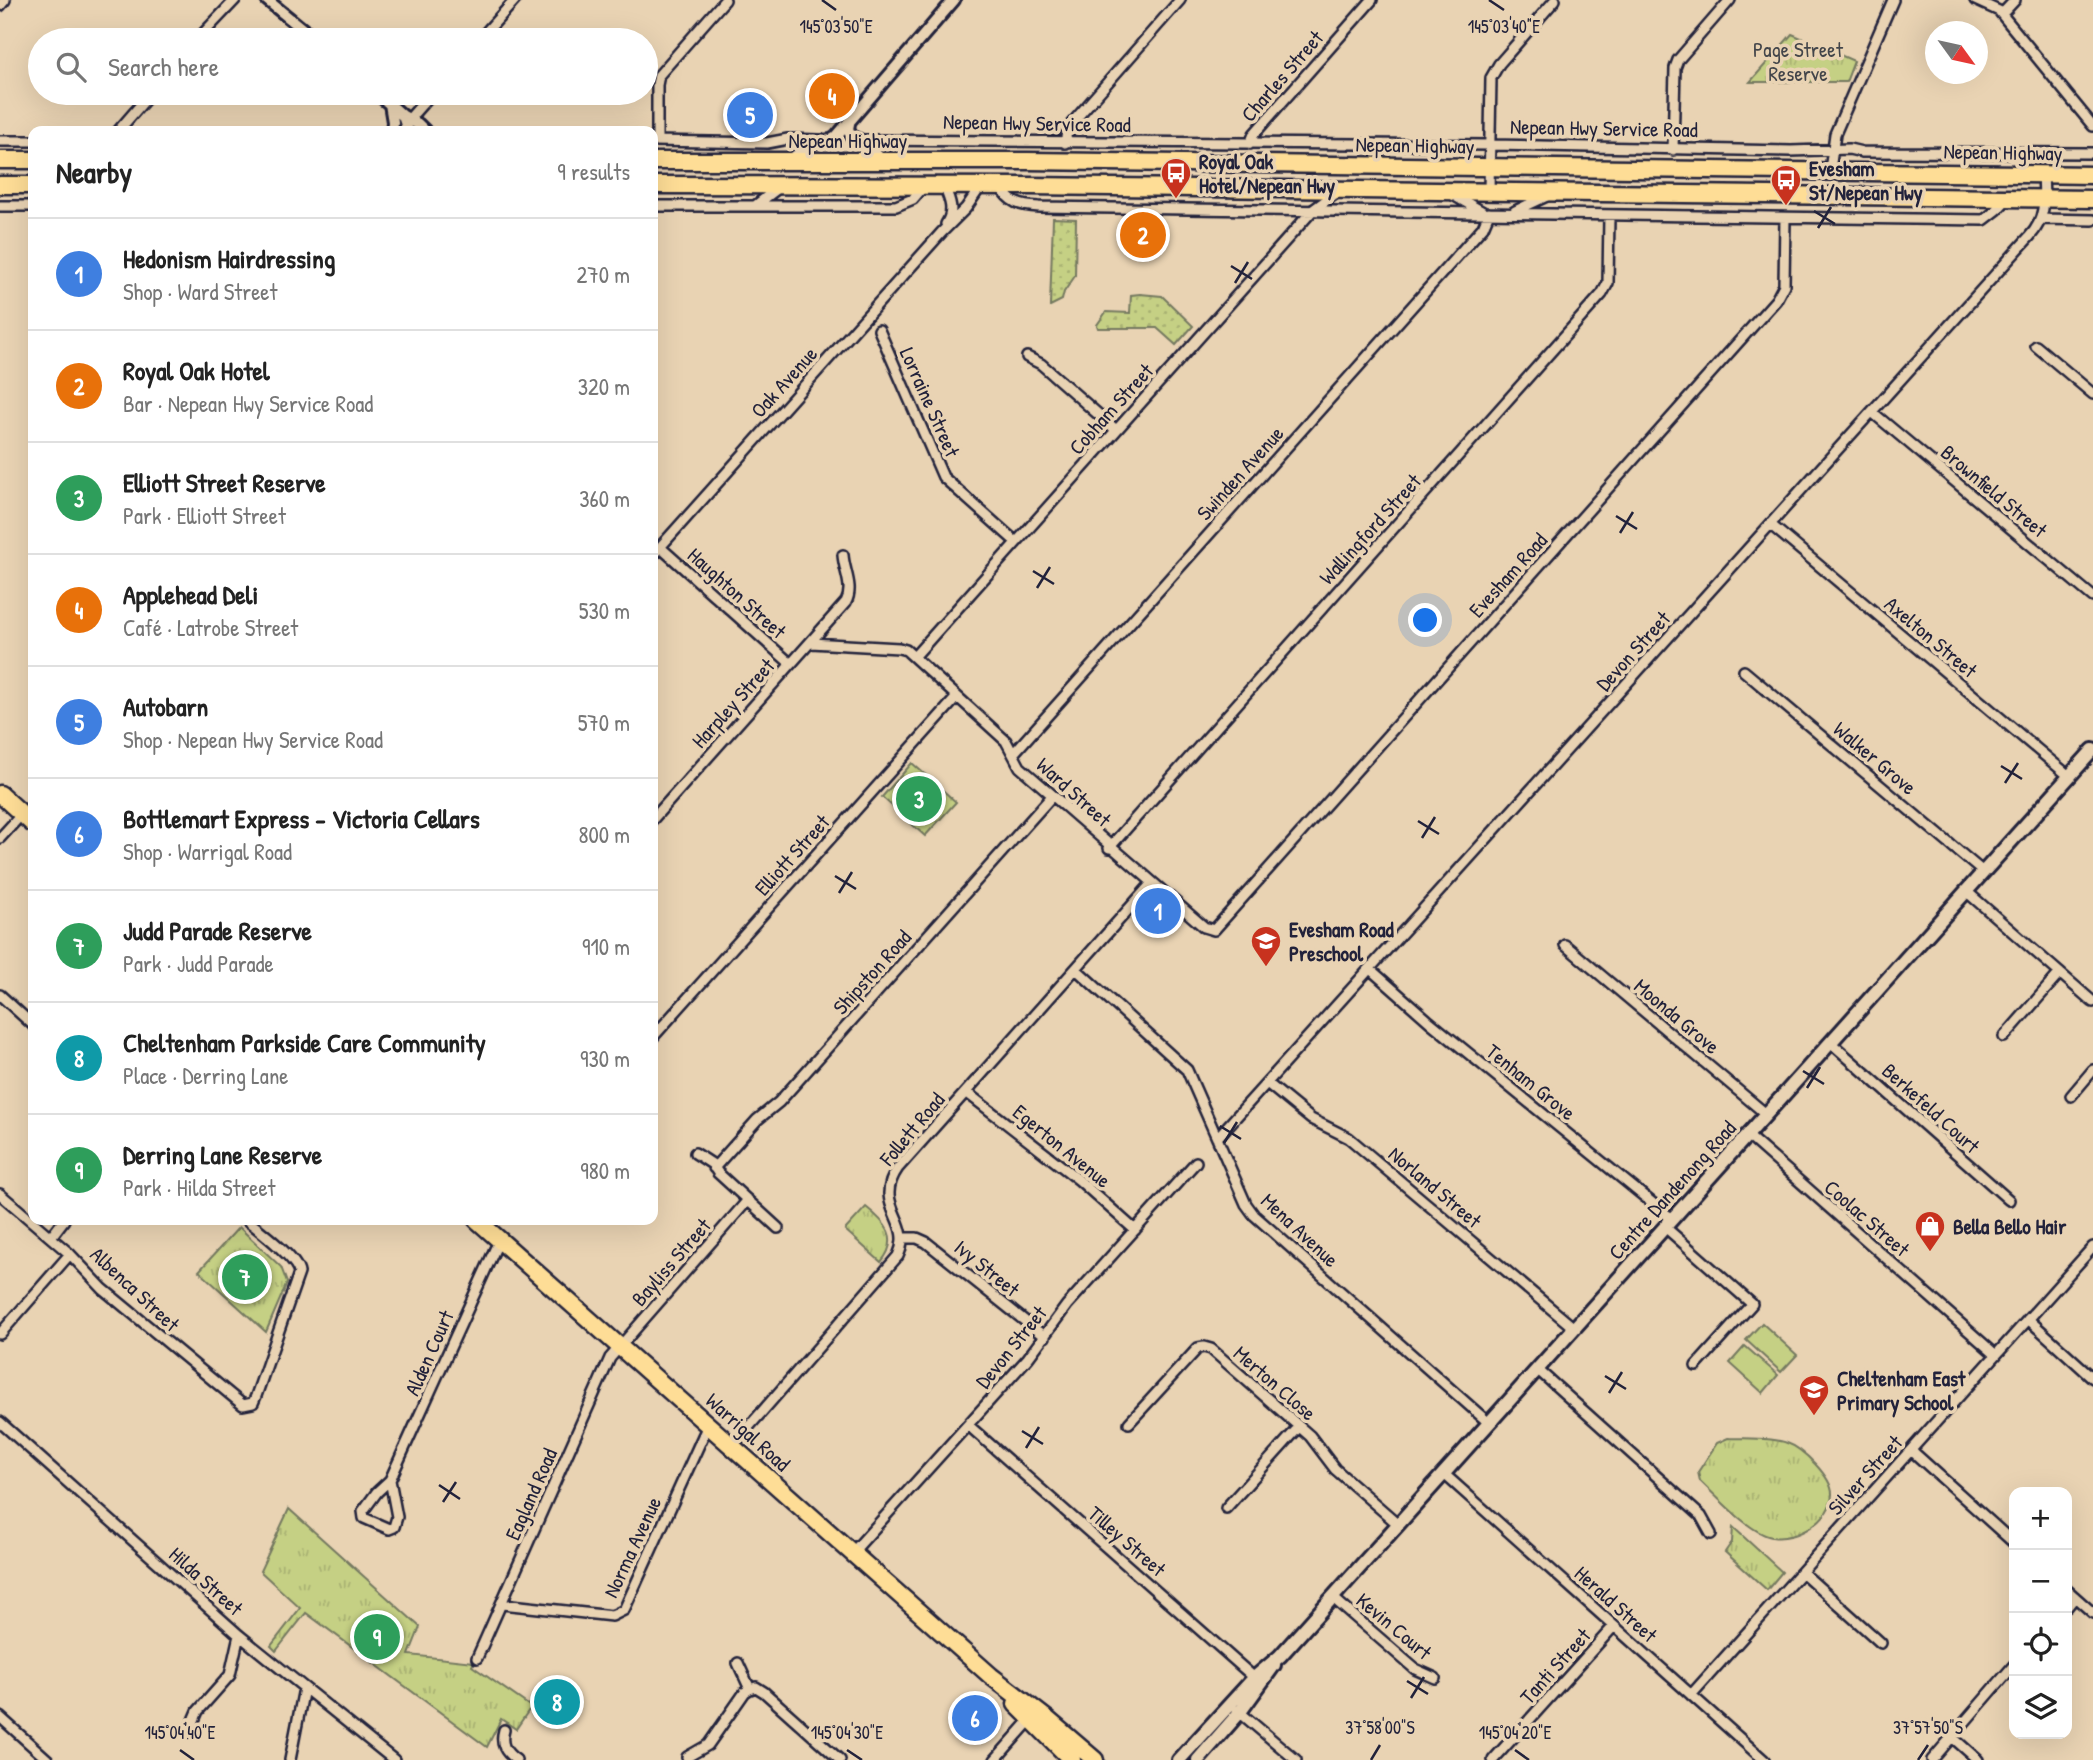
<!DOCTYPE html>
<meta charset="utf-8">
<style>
:root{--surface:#fff;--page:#f2f2f2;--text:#222;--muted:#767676;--line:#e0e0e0;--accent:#c8321e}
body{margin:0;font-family:"Patrick Hand",sans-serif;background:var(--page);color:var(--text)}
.controls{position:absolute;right:21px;bottom:21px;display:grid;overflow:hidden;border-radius:14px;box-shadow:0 7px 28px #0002}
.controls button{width:63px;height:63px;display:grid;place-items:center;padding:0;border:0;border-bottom:2px solid var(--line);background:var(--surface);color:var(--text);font:35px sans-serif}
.compass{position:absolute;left:1925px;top:21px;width:63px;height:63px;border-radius:50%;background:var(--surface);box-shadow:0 7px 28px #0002;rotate:123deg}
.you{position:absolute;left:1426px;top:621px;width:24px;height:24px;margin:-18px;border:5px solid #fff;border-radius:50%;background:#1a73e8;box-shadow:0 0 0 10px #1a73e833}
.badge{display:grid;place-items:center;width:46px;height:46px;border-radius:50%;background:var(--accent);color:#fff;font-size:23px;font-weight:700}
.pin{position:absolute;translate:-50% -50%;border:4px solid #fff;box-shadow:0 2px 7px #0006}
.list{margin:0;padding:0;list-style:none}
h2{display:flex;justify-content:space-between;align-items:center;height:91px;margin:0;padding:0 28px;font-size:30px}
h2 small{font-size:23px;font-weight:400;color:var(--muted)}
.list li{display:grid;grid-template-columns:46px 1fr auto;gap:21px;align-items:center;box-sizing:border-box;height:112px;padding:0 28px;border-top:2px solid var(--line)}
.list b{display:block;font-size:26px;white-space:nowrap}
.list p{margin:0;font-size:23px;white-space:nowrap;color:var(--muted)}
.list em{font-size:23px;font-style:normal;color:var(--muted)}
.icon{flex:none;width:38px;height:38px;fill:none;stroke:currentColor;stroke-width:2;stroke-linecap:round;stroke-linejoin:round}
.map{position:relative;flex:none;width:2093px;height:1760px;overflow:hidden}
.search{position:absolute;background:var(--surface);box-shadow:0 7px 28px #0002;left:28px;top:28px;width:630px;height:77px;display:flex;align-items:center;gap:18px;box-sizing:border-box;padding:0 24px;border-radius:38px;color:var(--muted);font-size:26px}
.panel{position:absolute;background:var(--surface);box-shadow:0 7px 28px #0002;left:28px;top:126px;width:630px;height:1099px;border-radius:14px}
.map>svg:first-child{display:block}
.grass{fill:url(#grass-dots);stroke:#747960;stroke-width:2}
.park{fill:url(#park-tufts);stroke:#747960;stroke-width:2}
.pitch{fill:#c5d084;stroke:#747960;stroke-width:2}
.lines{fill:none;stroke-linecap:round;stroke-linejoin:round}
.minor-casing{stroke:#22223b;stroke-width:14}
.tertiary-casing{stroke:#22223b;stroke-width:16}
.secondary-casing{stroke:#22223b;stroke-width:18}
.trunk-casing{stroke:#22223b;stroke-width:21}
.minor{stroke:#e9d3b3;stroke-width:9}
.tertiary{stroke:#e9d3b3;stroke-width:10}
.secondary{stroke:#e9d3b3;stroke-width:12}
.trunk{stroke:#fedd96;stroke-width:16}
.ticks{fill:none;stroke:#22223b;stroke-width:2.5}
.labels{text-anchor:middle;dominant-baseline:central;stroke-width:7;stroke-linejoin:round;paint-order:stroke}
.park-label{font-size:21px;fill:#43454a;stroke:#e9d3b3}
.street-label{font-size:21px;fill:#22223b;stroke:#e9d3b3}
.poi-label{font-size:21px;font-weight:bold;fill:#22223b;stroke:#e9d3b3;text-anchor:start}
.ticks-label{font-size:18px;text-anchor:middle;fill:#22223b;stroke:#e9d3b3;stroke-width:7;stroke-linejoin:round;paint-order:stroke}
</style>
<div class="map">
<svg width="2093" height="1760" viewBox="0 0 2093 1760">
<defs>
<pattern id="grass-dots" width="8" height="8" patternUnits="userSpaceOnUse" patternTransform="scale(1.75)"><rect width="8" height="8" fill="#c5d084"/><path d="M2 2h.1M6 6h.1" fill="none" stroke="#a9b273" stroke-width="1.8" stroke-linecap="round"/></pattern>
<pattern id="park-tufts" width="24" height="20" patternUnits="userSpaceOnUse" patternTransform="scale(1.75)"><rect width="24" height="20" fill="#c5d084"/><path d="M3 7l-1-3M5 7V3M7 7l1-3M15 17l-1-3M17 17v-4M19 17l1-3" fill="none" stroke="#a9b273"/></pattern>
</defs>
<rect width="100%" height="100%" fill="#e9d3b3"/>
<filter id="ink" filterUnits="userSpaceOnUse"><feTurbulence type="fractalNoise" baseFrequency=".0143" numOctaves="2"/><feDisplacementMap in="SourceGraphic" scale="14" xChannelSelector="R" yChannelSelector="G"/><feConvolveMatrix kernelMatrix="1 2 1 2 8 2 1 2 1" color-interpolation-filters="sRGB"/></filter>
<g filter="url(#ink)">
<path class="grass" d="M1053,218L1076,219L1075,276L1064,292L1062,300L1050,306Z
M1140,294L1162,296L1193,326L1176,345L1157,328H1098L1097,325L1106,312L1130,313L1131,295Z"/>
<path class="park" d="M1792,34L1854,61L1846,82H1750Z
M912,763L956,802L925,836L882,797Z
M866,1207C885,1222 901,1238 881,1262L845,1230Z
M239,1227L281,1267L287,1283L266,1332L199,1271Z
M1728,1438C1744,1439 1772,1437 1787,1443C1802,1448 1832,1477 1832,1494C1831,1521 1796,1541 1772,1537C1751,1534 1716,1496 1700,1481L1698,1472L1717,1443Z
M289,1509L420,1627L409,1655L474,1662L472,1666L531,1707L516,1729L501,1719L487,1747L306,1613L276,1651L271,1646L300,1608L260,1571Z
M1733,1527L1782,1572L1767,1590L1725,1552L1732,1542Z"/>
<path class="pitch" d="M1762,1323L1797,1355L1781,1372L1746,1340Z
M1745,1346L1778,1375L1763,1393L1730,1363Z"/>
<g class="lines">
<g class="minor-casing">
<path id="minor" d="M1975,0L1999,11L2093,126
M0,6L5,0
M2002,14L2015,0
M197,40L235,0
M479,40L515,0
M409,119L432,93
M118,131L151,93
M862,140L1491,145L1791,151L1849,149L1862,152L2093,153
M0,141H33
M653,141L767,143L788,139L819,140
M657,141V85L659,75L725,0
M1065,143L1067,132L1072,123L1180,0
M1250,144L1254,134L1372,0
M1673,150L1675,68L1678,60L1730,0
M1830,170L1835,134L1893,0
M944,186C950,200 955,211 946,224
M1000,186C1009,203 1020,206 1039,207L1984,220L1997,210L2007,199
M1489,191L1491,78L1499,64L1555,0
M1453,195L1483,212
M756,205L781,186
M0,206H33
M653,206H896L913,199L924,186
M1515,211L1547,196
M2041,219L2093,220
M879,330L943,477L1016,542
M2036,346L2093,394
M1027,357L1041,364L1116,430
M1872,412L2093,597
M1771,525L2069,776
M660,547L791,664
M653,555L942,232L966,208L981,186
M811,643L899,648L906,650L1006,741L1020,767L1204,927L1214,930L1776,300L1784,285L1785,218
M914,657L1313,210L1339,191
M1744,671L1983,872
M1013,754L1483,227L1489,213
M653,819L846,602C854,587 844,571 843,555
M0,838L22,814
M1109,848L1602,294L1608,283L1609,215
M1966,891L2093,1002
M1565,945L1766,1114
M1076,969L1187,1070L1246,1204L1254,1215L1489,1423
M1370,969L1430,1022L1672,1219
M0,995L33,1025
M653,1037L957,697
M2004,1037L2060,973
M1830,1042L2009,1200
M1267,1083L1311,1119L1349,1138L1574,1328
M966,1092L1079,1180L1135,1230
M2071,1096L2093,1070
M1747,1135L1996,1355
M1217,1138L2030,236C2047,217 2044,198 2043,174
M695,1153L712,1164L718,1173L778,1228
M714,1168L757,1120L779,1102L1052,796
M0,1194L70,1254L103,1289L243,1405L253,1403L256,1396L299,1273C297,1258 260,1231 247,1220
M1665,1227L1752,1304L1696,1366
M51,1237L64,1220
M903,1238H917L926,1242L1045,1337
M2028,1319L2093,1378
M0,1334L70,1254
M1537,1369L1701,1516L1711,1534
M0,1422L239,1635L394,1760
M1129,1423L1198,1348L1204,1347L1211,1349L1310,1436L1335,1469L1398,1524
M968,1425L1258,1681
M732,1446L898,1256C915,1220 871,1207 898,1168L1152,883
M1911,1450L2014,1543
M1443,1473L1764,1760
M390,1480L397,1517L394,1527L389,1529L364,1518L363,1511L377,1492L390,1480L495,1249L501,1241
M1226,1508L1299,1427
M852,1553L1028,1358L1067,1305L1196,1162
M1802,1572L1881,1643
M2067,1590L2093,1613
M1332,1597L1415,1669L1435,1678
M502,1604L612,1616L624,1610L708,1425
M2067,1607L2075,1597
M477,1658L610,1358L748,1200
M738,1663L750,1689L756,1687L764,1692L840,1760
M1691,1695L2093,1247
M1237,1710L1296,1760
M0,1717L48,1760
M504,1730C500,1744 505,1752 516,1760
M189,1732L198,1711L230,1675L239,1635
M1951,1736L1978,1760
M687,1757L708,1745L745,1692L750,1689
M290,1760L304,1688
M995,1760L1032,1718
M1493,1760L1614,1626
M1932,1760L2014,1665"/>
</g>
<g class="tertiary-casing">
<path id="tertiary" d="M267,0L316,40
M377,93L403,116L418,124L425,131
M390,104L393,122L392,131
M403,116L408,131
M850,118L848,129L852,137L867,143L882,161
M790,160L814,142L831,140L836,137L954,0"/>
</g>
<g class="secondary-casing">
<path id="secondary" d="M1179,1760L1254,1678L1280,1656L2093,750
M1198,1760L1240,1712L1274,1665"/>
</g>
<g class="trunk-casing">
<path id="trunk" d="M0,160H33
M653,161H1028L2093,175
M0,185H33
M653,185L1028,186L2093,199
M0,794L33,824
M477,1220L991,1676L1047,1719L1095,1760
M1016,1704L1072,1760"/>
</g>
<use href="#minor" class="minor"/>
<use href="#tertiary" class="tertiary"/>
<use href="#secondary" class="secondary"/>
<use href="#trunk" class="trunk"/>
</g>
</g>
<path class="ticks" d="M822,0L836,10M1489,0L1504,10M1814,211L1835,224M1818,228L1831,207M1231,266L1252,279M1235,283L1248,262M1616,516L1637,529M1620,533L1633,512M1033,571L1054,584M1037,588L1050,567M2001,766L2022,779M2005,783L2018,763M1418,821L1439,834M1422,838L1435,817M835,876L856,889M839,893L852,872M1803,1071L1824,1084M1807,1088L1820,1067M1220,1126L1241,1139M1224,1143L1237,1122M1605,1376L1626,1389M1609,1393L1622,1372M1022,1431L1043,1444M1026,1448L1039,1427M439,1485L460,1499M443,1502L456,1482M1407,1681L1428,1694M1411,1698L1424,1677M180,1750L194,1760M847,1750L862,1760M1515,1750L1529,1760M1371,1760L1380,1745M1918,1760L1928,1745"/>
<defs>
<g id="bus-pin" transform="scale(1.575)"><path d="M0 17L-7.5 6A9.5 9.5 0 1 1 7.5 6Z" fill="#c8321e" stroke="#e9d3b3"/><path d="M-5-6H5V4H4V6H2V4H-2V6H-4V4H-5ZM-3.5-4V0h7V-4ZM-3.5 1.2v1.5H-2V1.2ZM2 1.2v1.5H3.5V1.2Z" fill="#fff"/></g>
<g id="school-pin" transform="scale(1.575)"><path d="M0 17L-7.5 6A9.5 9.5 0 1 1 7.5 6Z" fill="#c8321e" stroke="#e9d3b3"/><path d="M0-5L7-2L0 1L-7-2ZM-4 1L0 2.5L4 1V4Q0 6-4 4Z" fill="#fff"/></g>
<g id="shop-pin" transform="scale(1.575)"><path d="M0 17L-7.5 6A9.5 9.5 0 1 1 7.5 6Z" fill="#c8321e" stroke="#e9d3b3"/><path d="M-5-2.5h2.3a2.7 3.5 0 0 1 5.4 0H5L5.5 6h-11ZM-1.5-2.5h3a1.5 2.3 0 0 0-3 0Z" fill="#fff"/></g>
</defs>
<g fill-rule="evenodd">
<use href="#bus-pin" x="1176" y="173"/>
<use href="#bus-pin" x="1786" y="180"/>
<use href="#school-pin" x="1266" y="941"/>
<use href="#shop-pin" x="1930" y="1226"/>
<use href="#school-pin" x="1814" y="1390"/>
</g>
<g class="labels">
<g class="park-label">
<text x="1798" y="49">Page Street<tspan x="1798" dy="24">Reserve</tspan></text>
</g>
<g class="street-label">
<text transform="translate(1282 76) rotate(-49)">Charles Street</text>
<text transform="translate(1037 123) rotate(1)">Nepean Hwy Service Road</text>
<text transform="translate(1604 128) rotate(1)">Nepean Hwy Service Road</text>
<text x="848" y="140">Nepean Highway</text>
<text transform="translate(1415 145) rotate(1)">Nepean Highway</text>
<text transform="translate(2003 152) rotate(1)">Nepean Highway</text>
<text transform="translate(784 382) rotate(-48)">Oak Avenue</text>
<text transform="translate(930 402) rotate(66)">Lorraine Street</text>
<text transform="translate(1111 409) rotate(-48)">Cobham Street</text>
<text transform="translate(1240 473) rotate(-48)">Swinden Avenue</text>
<text transform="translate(1994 491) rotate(40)">Brownfield Street</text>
<text transform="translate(1370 529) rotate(-48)">Wallingford Street</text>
<text transform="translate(1508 575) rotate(-48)">Evesham Road</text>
<text transform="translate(737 593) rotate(42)">Haughton Street</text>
<text transform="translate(1931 637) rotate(40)">Axelton Street</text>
<text transform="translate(1633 651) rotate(-48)">Devon Street</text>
<text transform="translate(733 703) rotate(-48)">Harpley Street</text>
<text transform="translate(1875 758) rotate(40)">Walker Grove</text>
<text transform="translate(1074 792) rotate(42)">Ward Street</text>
<text transform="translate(792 855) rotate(-48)">Elliott Street</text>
<text transform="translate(872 972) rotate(-48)">Shipston Road</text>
<text transform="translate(1677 1016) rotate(40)">Moonda Grove</text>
<text transform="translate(1531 1082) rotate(39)">Tenham Grove</text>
<text transform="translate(1931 1108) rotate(42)">Berkefeld Court</text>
<text transform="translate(912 1129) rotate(-50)">Follett Road</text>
<text transform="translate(1062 1146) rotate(39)">Egerton Avenue</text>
<text transform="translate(1435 1187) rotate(40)">Norland Street</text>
<text transform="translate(1672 1190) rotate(-48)">Centre Dandenong Road</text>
<text transform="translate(1867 1218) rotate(41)">Coolac Street</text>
<text transform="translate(1300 1230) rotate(43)">Mena Avenue</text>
<text transform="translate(671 1262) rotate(-49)">Bayliss Street</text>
<text transform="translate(987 1268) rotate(39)">Ivy Street</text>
<text transform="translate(135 1289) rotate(43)">Albenca Street</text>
<text transform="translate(1011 1347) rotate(-51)">Devon Street</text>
<text transform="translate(429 1353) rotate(-66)">Alden Court</text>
<text transform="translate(1275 1383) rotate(41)">Merton Close</text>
<text transform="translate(748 1432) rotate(42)">Warrigal Road</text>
<text transform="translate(1865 1475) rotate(-48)">Silver Street</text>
<text transform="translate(531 1494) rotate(-66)">Eagland Road</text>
<text transform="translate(1127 1541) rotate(41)">Tilley Street</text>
<text transform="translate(632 1547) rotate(-65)">Norma Avenue</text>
<text transform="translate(206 1581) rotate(42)">Hilda Street</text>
<text transform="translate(1616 1604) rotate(42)">Herald Street</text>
<text transform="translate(1394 1626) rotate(40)">Kevin Court</text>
<text transform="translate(1555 1666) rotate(-48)">Tanti Street</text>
</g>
<g class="poi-label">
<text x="1199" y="161">Royal Oak<tspan x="1199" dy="24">Hotel/Nepean Hwy</tspan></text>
<text x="1809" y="168">Evesham<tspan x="1809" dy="24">St/Nepean Hwy</tspan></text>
<text x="1289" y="929">Evesham Road<tspan x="1289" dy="24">Preschool</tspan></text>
<text x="1953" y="1226">Bella Bello Hair</text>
<text x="1837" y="1378">Cheltenham East<tspan x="1837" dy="24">Primary School</tspan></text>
</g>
</g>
<g class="ticks-label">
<text x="836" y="33">145°03'50"E</text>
<text x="1504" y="33">145°03'40"E</text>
<text x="1380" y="1734">37°58'00"S</text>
<text x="1928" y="1734">37°57'50"S</text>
<text x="180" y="1739">145°04'40"E</text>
<text x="847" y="1739">145°04'30"E</text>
<text x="1515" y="1739">145°04'20"E</text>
</g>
</svg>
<div class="controls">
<button>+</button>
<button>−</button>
<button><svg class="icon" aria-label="locate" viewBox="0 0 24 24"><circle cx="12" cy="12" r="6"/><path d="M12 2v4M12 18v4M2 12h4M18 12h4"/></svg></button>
<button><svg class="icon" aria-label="layers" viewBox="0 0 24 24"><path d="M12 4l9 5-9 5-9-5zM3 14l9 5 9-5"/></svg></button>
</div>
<svg class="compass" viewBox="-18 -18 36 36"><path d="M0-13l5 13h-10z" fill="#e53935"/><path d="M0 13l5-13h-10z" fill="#767676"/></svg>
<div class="you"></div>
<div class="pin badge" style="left:1158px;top:911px;background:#3f7fe0">1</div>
<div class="pin badge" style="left:1143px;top:235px;background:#e8710a">2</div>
<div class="pin badge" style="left:919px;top:799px;background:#2e9e5b">3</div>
<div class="pin badge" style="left:832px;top:96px;background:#e8710a">4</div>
<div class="pin badge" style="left:750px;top:115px;background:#3f7fe0">5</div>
<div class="pin badge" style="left:975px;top:1718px;background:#3f7fe0">6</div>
<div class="pin badge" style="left:245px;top:1277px;background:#2e9e5b">7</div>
<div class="pin badge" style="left:557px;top:1702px;background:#0f9aa8">8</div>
<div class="pin badge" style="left:377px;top:1637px;background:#2e9e5b">9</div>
<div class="search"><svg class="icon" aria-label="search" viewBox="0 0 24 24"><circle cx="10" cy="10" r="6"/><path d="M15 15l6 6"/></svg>Search here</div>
<section class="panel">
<h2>Nearby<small>9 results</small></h2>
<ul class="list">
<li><span class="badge" style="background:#3f7fe0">1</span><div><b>Hedonism Hairdressing</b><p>Shop · Ward Street</p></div><em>270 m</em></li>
<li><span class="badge" style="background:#e8710a">2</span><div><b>Royal Oak Hotel</b><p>Bar · Nepean Hwy Service Road</p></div><em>320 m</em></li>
<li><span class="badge" style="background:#2e9e5b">3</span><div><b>Elliott Street Reserve</b><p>Park · Elliott Street</p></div><em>360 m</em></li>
<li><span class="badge" style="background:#e8710a">4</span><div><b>Applehead Deli</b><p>Café · Latrobe Street</p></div><em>530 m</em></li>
<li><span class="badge" style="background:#3f7fe0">5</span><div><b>Autobarn</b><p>Shop · Nepean Hwy Service Road</p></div><em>570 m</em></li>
<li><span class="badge" style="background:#3f7fe0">6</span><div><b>Bottlemart Express - Victoria Cellars</b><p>Shop · Warrigal Road</p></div><em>800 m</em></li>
<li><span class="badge" style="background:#2e9e5b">7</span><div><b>Judd Parade Reserve</b><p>Park · Judd Parade</p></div><em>910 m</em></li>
<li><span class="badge" style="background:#0f9aa8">8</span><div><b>Cheltenham Parkside Care Community</b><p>Place · Derring Lane</p></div><em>930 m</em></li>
<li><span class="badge" style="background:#2e9e5b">9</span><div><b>Derring Lane Reserve</b><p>Park · Hilda Street</p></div><em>980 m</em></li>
</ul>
</section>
</div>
